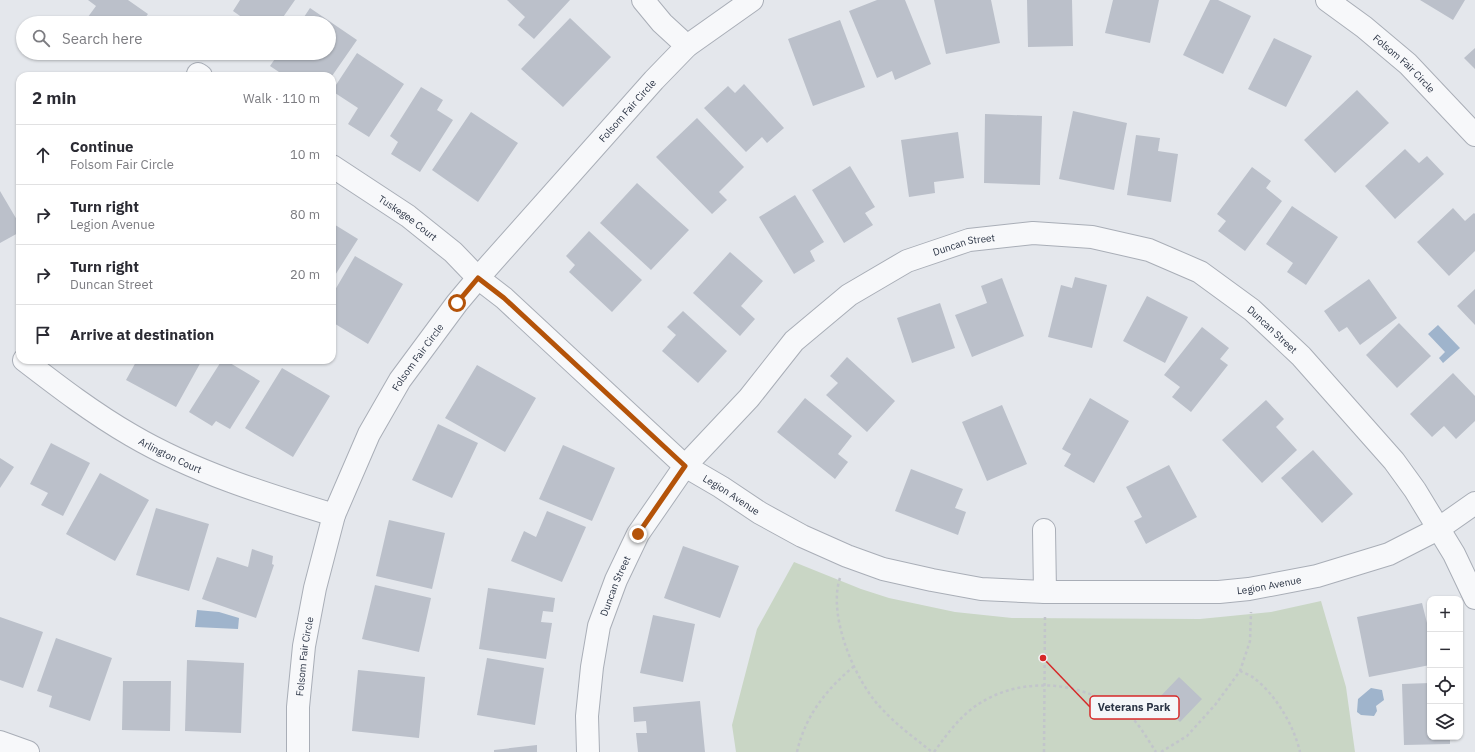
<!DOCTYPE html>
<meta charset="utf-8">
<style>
:root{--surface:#fff;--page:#f7f7f7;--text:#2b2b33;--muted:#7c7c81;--line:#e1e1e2}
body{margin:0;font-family:"IBM Plex Sans",sans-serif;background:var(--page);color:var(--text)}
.controls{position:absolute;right:12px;bottom:12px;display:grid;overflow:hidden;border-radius:8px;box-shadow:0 1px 3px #0004}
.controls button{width:36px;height:36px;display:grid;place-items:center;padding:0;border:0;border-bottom:1px solid var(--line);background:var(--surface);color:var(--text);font:20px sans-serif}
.stop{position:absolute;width:12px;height:12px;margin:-9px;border:3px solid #b45309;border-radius:50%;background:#fff}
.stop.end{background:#b45309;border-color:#fff;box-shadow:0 1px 4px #0008}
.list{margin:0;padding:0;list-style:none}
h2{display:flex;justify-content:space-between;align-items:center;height:52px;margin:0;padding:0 16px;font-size:17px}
h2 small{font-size:13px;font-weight:400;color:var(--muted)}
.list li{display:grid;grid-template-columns:26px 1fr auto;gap:12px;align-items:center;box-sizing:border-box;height:60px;padding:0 16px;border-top:1px solid var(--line)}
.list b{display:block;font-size:15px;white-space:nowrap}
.list p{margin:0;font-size:13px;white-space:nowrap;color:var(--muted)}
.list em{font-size:13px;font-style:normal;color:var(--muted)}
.icon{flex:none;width:22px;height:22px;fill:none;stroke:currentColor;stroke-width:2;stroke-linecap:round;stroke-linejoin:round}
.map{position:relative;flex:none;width:1475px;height:752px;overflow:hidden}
.search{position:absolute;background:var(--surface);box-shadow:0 1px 3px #0004;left:16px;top:16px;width:320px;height:44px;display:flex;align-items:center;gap:10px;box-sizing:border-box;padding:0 14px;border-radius:22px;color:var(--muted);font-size:15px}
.panel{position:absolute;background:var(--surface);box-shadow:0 1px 3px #0004;left:16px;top:72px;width:320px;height:292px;border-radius:12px}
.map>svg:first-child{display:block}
.green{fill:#c9d6c5}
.water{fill:#9fb4cc}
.building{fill:#bbc0ca}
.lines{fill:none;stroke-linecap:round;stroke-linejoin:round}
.minor-casing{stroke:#a9aeb7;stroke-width:24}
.path{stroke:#c2c5cb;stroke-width:2.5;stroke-dasharray:3 3;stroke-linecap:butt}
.minor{stroke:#f7f8fa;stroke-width:22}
.route{stroke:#b45309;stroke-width:5}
.labels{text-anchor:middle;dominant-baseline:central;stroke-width:3.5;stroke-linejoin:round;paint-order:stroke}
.street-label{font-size:10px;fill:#2b3445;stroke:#f4f6f9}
.leader{fill:none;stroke:#d62828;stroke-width:1.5}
.callout-dot{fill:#d62828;stroke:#f4f6f9;stroke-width:1.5}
.callout{fill:#f4f6f9;stroke:#d62828;stroke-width:1.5}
.callout-label{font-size:11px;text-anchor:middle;font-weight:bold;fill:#2b3445}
</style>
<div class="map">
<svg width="1475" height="752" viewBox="0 0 1475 752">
<rect width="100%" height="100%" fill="#e4e7ec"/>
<path class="green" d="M794,562L861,589L889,598L955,612L1012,618L1200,619L1271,612L1321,601L1346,687L1355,752H736L732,725L757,629Z"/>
<path class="water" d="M1438,325L1460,348L1443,363L1439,358L1445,352L1428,334Z
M197,610L219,612L239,618L238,629L195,627Z
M1371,688L1382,690L1384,700L1376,706L1377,711L1374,716L1361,715L1357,712L1358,699Z"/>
<path class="building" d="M88,0H128L148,14L141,23H87L85,21L96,6Z
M240,0H295L279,23H250L233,11Z
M507,0H570L534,39L518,25L525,17Z
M877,0H905L931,64L895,80L892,71L877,78L849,11Z
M934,0H991L1000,43L946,54Z
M1027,0H1072L1073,46L1028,47Z
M1113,0H1159L1150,43L1105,33Z
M1210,0H1218L1251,16L1223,74L1183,55Z
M1420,0H1465L1453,20Z
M310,8L357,40L332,76H285L270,66L279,53H329V23H300Z
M570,18L611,57L563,107L521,69Z
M840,20L865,87L813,106L788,39Z
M1274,38L1312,56L1286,107L1248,89Z
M1475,48V69L1464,58Z
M357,53L404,84L369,137L348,124L358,108L332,91Z
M744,84L784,128L767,143L762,137L746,152L704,108L728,86L735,93Z
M421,87L443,100L437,110L453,120L420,172L391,154L398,142L390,136Z
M1357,90L1389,123L1335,173L1304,140Z
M1073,111L1127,123L1114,190L1059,179Z
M471,112L518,143L478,202L432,170Z
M985,114L1042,116L1040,185L984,183Z
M697,118L744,167L719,192L727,200L712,214L656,157Z
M958,132L964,178L934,182L935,193L909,197L901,140Z
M1136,135L1160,138L1158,151L1178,154L1171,202L1127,195Z
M1405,149L1419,163L1427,156L1444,174L1395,219L1365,186Z
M850,166L875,207L865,213L873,225L844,243L812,190Z
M1252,167L1271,181L1266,188L1282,201L1245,251L1218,231L1226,221L1217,214Z
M637,183L689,230L651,270L600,223Z
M0,191L20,225V232L0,243Z
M795,195L824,242L810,251L815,261L794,274L759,217Z
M1292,206L1338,237L1306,285L1287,272L1293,263L1266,244Z
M1453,208L1465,221L1474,213L1475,214V251L1449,276L1417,242Z
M332,223L358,239L332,280Z
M589,231L642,280L612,312L569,272L575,265L566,256Z
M730,252L763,281L741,306L755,319L740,336L693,293Z
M355,256L403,284L368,344L332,322V295Z
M1075,277L1107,285L1092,348L1048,337L1061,285L1072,288Z
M1002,278L1024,336L972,357L955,315L987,303L981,286Z
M1369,279L1397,318L1360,345L1347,327L1339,332L1324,311Z
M1475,289V325L1457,306Z
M1147,296L1188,317L1165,363L1123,341Z
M940,303L955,348L912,363L897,318Z
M683,311L727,351L698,383L662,351L676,335L667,327Z
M1399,323L1431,356L1397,388L1366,355Z
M1202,327L1229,348L1220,359L1228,365L1191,412L1172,397L1180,387L1164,375Z
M847,357L895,401L867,432L826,395L838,383L830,376Z
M137,360H202L176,407L126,380Z
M222,360H225L260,381L230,429L216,421L212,426L189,412Z
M477,365L536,398L505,452L445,418Z
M282,368L330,396L293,457L245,428Z
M1453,373L1475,396V421L1456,439L1444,426L1432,437L1410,414Z
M805,398L852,436L838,454L848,462L835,479L777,432Z
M1090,398L1129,421L1094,483L1064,466L1071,454L1062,449Z
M1266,400L1284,419L1276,427L1297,450L1262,483L1222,440Z
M1002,405L1027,464L987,481L962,422Z
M438,424L478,443L452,498L412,480Z
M51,443L90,463L63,516L41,505L48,493L30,484Z
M563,445L615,468L592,521L539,499Z
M1313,450L1353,494L1322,523L1281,478Z
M0,458L14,467L0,488Z
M1169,465L1197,517L1146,544L1134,521L1142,517L1126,487Z
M911,469L963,489L955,508L966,512L958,535L895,511Z
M100,473L149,500L115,561L66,534Z
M156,508L209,524L189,591L136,575Z
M547,511L586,527L562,582L511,561L524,531L536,537Z
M389,520L445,533L432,589L376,576Z
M683,546L739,566L720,618L664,598Z
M252,549L273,556L272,564L274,565L256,618L202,599L217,557L248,567Z
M375,585L431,598L419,652L362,639Z
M488,588L555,598L553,612L543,611L541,622L552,623L546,659L479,649Z
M1422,603L1430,635V665L1369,677L1357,617Z
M653,615L695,624L683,682L640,673Z
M0,617L43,632L23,688L0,680Z
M56,638L112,658L90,721L49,707L52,696L37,691Z
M487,658L544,668L535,725L477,715Z
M187,660L244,663L241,733L185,731Z
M358,670L425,677L419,738L352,731Z
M1179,677L1202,699L1180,722L1157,700Z
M123,681H171L170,731L122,730Z
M1430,683V737H1450V744L1404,745L1402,684Z
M700,701L705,752H638L636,733H647L646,721L634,722L633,707Z
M537,745V752H494V750Z"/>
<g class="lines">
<g class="minor-casing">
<g id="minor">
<path d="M643,0L662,23L687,46"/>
<path id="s1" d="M1327,0L1364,27L1408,64L1475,135"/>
<path d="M198,74L201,76"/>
<path id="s2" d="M332,166L408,216L453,252L478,278L504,298L685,466L721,487L760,513L802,536L847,556L883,569L932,580L981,589L1045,592H1219L1249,589L1317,576L1389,554L1438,529L1475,503"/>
<path id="s3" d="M24,360C59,387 93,413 131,435C194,472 265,494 334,515"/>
<path d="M1044,530L1045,592"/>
<path d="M0,742L28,752"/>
<path id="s4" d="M298,752V707L304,646L315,588L334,515L369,434L400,380L457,303L478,278L654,80L687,46L752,0"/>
<path id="s5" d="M588,752L587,716L592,667L599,626L616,580L638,534L685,466L749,398L794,341L849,295L907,261L969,240L1033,233L1092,237L1149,250L1200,272L1252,310L1301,356L1394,461L1415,490L1454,554L1475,598"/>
</g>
</g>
<path class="path" d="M840,578C827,616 856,685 885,712C899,727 916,739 932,752
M1240,671C1244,673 1250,675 1254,678C1276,695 1294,726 1300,752
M797,752C805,716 826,690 853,667
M934,752C945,737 955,723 969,711C1002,684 1048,679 1087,693C1101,698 1118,705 1129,715C1140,725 1148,740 1156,752
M1044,752L1045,615
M1161,752L1187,736L1215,705L1240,671L1250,641L1251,612"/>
<use href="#minor" class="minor"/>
</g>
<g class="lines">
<path class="route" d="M457,303L478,278L504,298L685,466L638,534"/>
</g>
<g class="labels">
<g class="street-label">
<text stroke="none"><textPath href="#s1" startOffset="100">Folsom Fair Circle</textPath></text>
<text stroke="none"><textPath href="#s4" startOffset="744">Folsom Fair Circle</textPath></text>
<text stroke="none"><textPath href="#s2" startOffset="92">Tuskegee Court</textPath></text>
<text stroke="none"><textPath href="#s5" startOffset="674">Duncan Street</textPath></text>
<text stroke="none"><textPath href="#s5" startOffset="1010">Duncan Street</textPath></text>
<text stroke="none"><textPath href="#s4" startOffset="420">Folsom Fair Circle</textPath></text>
<text stroke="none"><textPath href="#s3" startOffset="175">Arlington Court</textPath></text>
<text stroke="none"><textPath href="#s2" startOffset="519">Legion Avenue</textPath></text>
<text stroke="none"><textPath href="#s2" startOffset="1077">Legion Avenue</textPath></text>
<text stroke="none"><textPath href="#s5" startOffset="170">Duncan Street</textPath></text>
<text stroke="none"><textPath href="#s4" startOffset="96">Folsom Fair Circle</textPath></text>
</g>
</g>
<path class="leader" d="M1043 658L1090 707"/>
<circle class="callout-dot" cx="1043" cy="658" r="4"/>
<rect class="callout" x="1090" y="696" width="89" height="23" rx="4"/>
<g class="callout-label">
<text x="1134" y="711">Veterans Park</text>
</g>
</svg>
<div class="controls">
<button>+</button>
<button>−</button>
<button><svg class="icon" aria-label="locate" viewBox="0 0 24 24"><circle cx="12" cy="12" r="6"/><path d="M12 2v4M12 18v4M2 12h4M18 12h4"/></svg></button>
<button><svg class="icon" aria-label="layers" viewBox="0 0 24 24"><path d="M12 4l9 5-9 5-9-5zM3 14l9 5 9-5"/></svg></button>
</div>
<div class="stop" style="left:457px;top:303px"></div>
<div class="stop end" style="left:638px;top:534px"></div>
<div class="search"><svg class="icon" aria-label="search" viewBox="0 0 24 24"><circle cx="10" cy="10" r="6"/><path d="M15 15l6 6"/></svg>Search here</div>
<section class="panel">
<h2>2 min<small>Walk · 110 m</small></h2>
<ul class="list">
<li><svg class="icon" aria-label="ahead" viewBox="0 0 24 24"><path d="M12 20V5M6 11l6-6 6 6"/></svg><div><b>Continue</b><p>Folsom Fair Circle</p></div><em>10 m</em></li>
<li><svg class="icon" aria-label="right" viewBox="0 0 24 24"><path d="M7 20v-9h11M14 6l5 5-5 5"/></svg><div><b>Turn right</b><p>Legion Avenue</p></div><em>80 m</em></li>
<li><svg class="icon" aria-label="right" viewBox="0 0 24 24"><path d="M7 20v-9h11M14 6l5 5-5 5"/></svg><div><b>Turn right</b><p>Duncan Street</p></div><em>20 m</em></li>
<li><svg class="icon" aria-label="arrive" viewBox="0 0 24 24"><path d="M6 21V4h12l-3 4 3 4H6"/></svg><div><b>Arrive at destination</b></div></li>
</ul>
</section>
</div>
